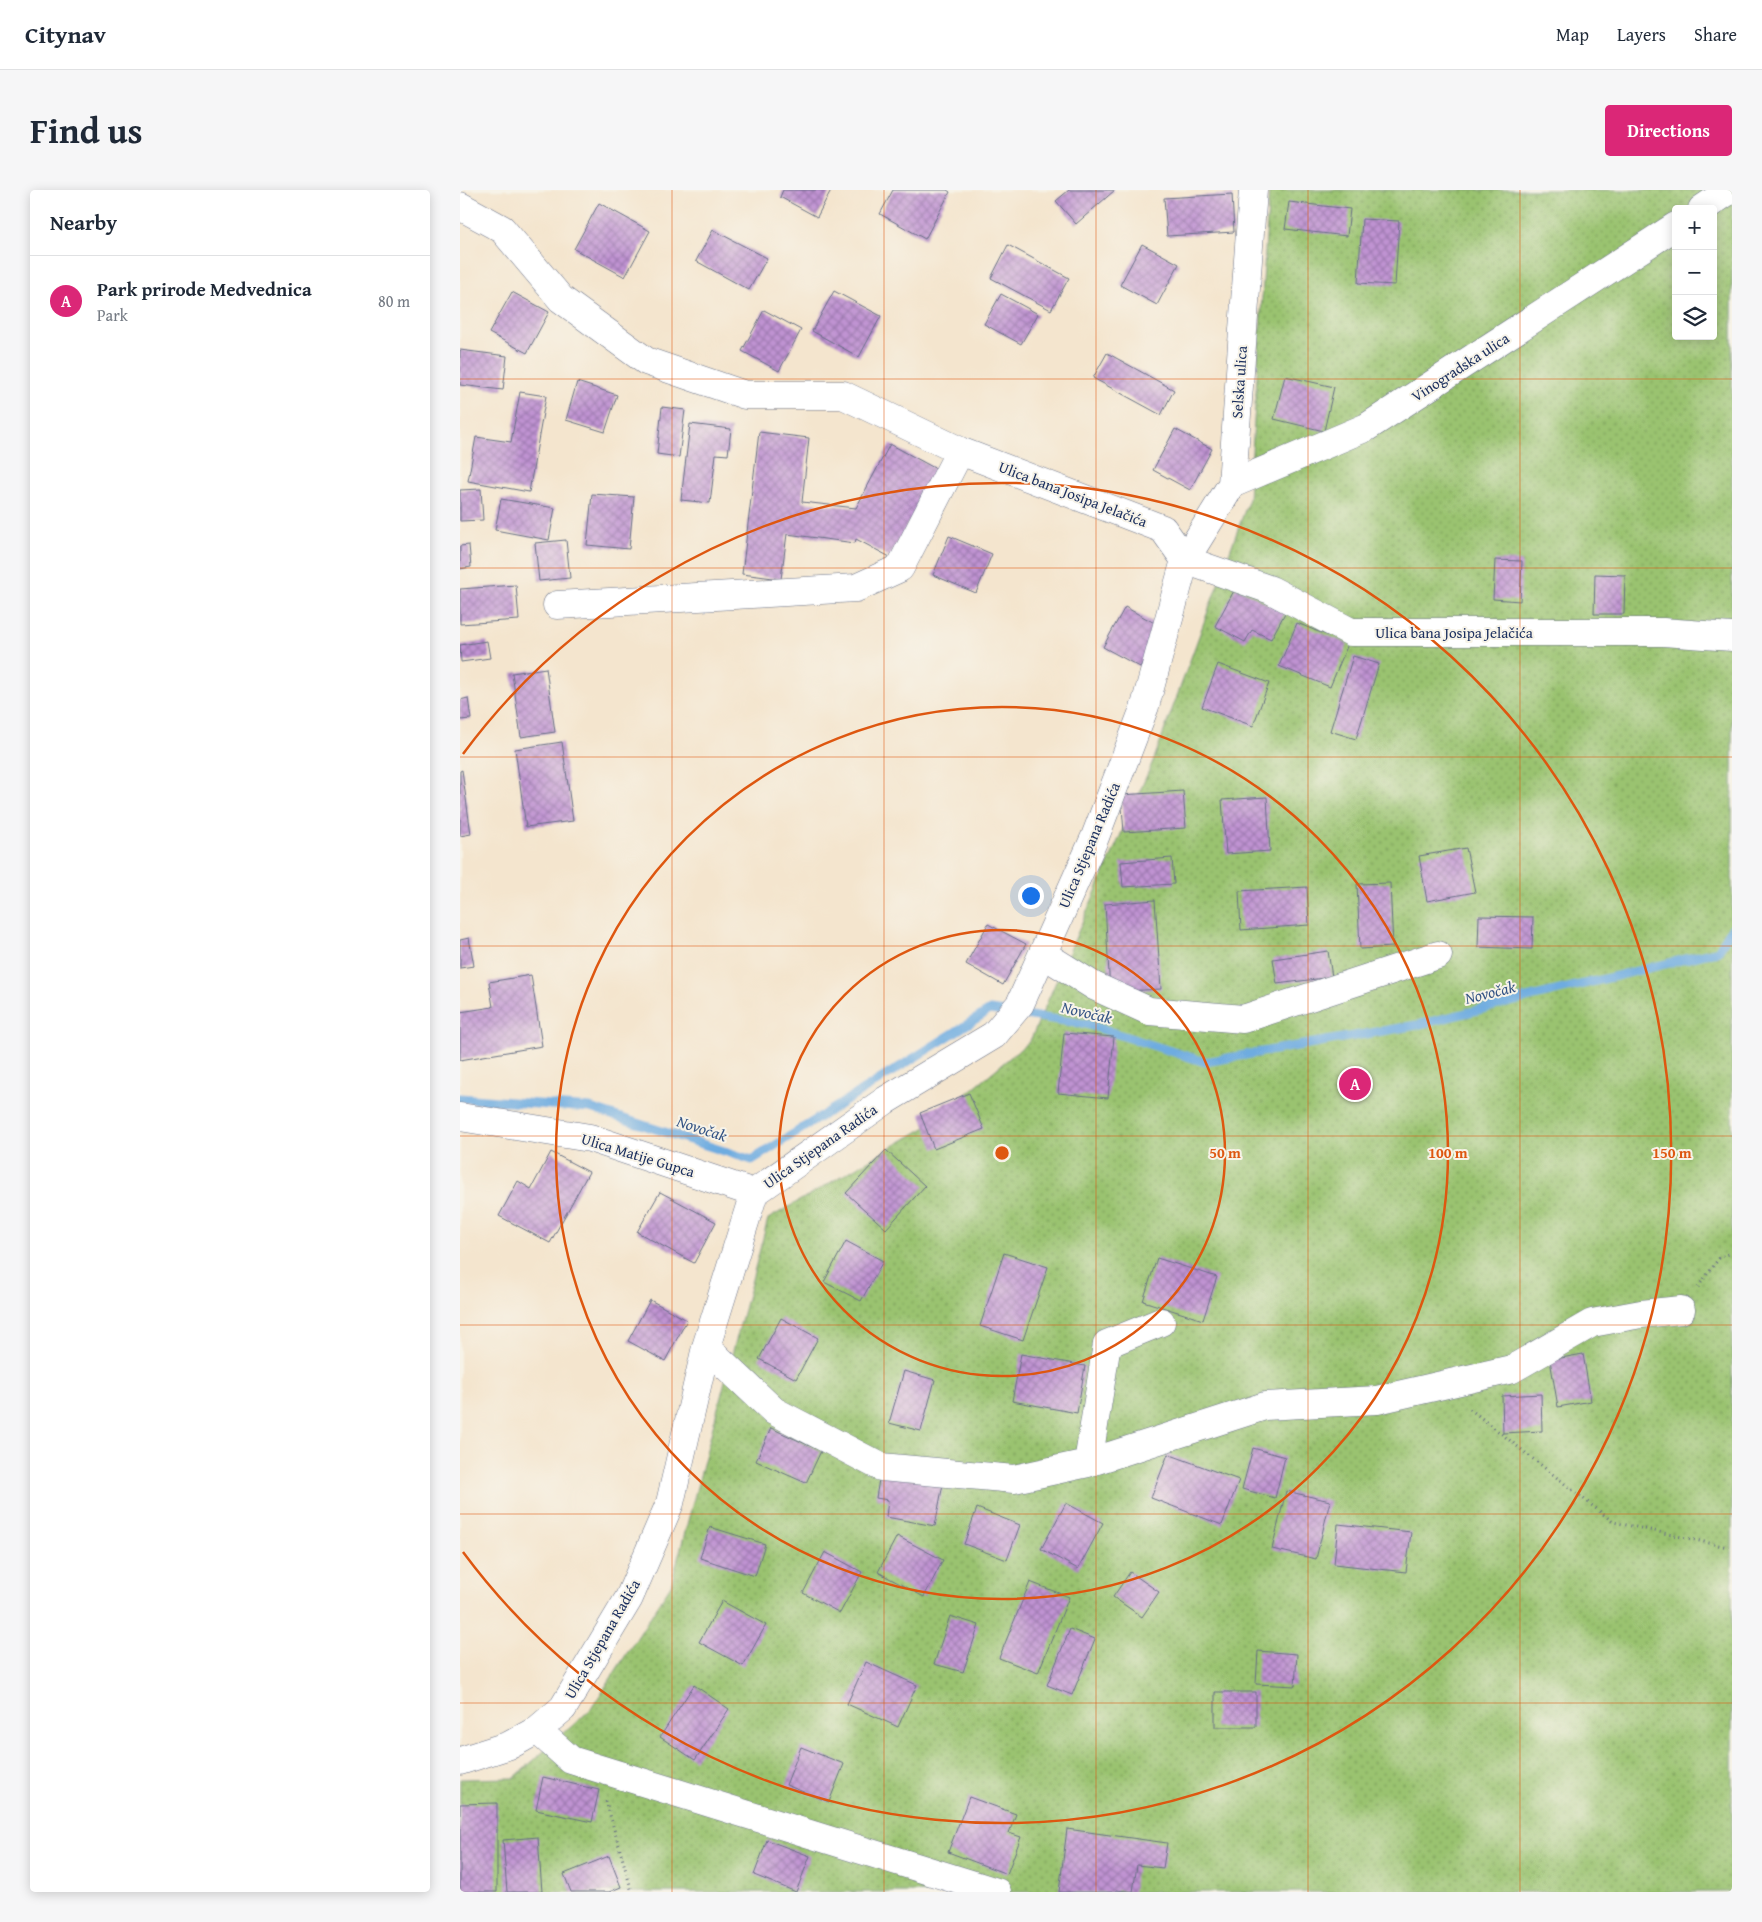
<!DOCTYPE html>
<meta charset="utf-8">
<style>
:root{--surface:#fff;--page:#f6f6f7;--text:#1f2937;--muted:#747a83;--line:#e0e1e3;--accent:#db2777}
body{margin:0;font-family:"Gentium Book Plus",serif;background:var(--page);color:var(--text)}
.controls{position:absolute;right:15px;top:15px;display:grid;overflow:hidden;border-radius:5px;box-shadow:0 2px 12px #0003}
.controls button{width:45px;height:45px;display:grid;place-items:center;padding:0;border:0;border-bottom:1px solid var(--line);background:var(--surface);color:var(--text);font:25px sans-serif}
.you{position:absolute;left:570px;top:705px;width:18px;height:18px;margin:-12px;border:4px solid #fff;border-radius:50%;background:#1a73e8;box-shadow:0 0 0 8px #1a73e833}
.badge{display:grid;place-items:center;width:32px;height:32px;border-radius:50%;background:var(--accent);color:#fff;font-size:16px;font-weight:700}
.pin{position:absolute;translate:-50% -50%;border:2px solid #fff;box-shadow:0 1px 5px #0006}
.list{margin:0;padding:0;list-style:none}
h2{display:flex;justify-content:space-between;align-items:center;height:65px;margin:0;padding:0 20px;font-size:21px}
h2 small{font-size:16px;font-weight:400;color:var(--muted)}
.list li{display:grid;grid-template-columns:32px 1fr auto;gap:15px;align-items:center;box-sizing:border-box;height:90px;padding:0 20px;border-top:1px solid var(--line)}
.list b{display:block;font-size:19px;white-space:nowrap}
.list p{margin:0;font-size:16px;white-space:nowrap;color:var(--muted)}
.list em{font-size:16px;font-style:normal;color:var(--muted)}
.icon{flex:none;width:28px;height:28px;fill:none;stroke:currentColor;stroke-width:2;stroke-linecap:round;stroke-linejoin:round}
.map{position:relative;flex:none;width:1272px;height:1702px;overflow:hidden;border-radius:5px}
header{display:flex;align-items:center;gap:30px;box-sizing:border-box;height:70px;padding:0 25px;background:var(--surface);border-bottom:1px solid var(--line)}
header strong{font-size:24px}
nav{display:flex;gap:28px;margin-inline-start:auto;font-size:18px}
.intro{display:flex;align-items:center;justify-content:space-between;box-sizing:border-box;height:120px;padding:0 30px}
h1{margin:0;font-size:35px}
.button{padding:12px 22px;border-radius:5px;background:var(--accent);color:#fff;font-size:18px;font-weight:700}
main{display:flex;gap:30px;padding:0 30px}
aside{flex:1;background:var(--surface);border-radius:5px;box-shadow:0 2px 12px #0003}
.map>svg:first-child{display:block}
.park{fill:url(#park-dots);stroke:#5a7966;fill-rule:evenodd}
.lines{fill:none;stroke-linecap:round;stroke-linejoin:round}
.stream{stroke:#6eace0;stroke-width:9}
.building{fill:url(#building-cross-hatch)}
.street-casing{stroke:#676f85;stroke-width:29}
.path{stroke:#676f85;stroke-width:3;stroke-dasharray:1 4;stroke-linecap:butt}
.street{stroke:#fff;stroke-width:28}
.grid{fill:none;stroke:#de5710;stroke-width:1;stroke-opacity:0.55}
.ring{fill:none;stroke:#de5710;stroke-width:2.5}
.labels{text-anchor:middle;dominant-baseline:central;stroke-width:4;stroke-linejoin:round;paint-order:stroke}
.street-label{font-size:15px;fill:#1b2f5e;stroke:#f7f3e8}
.water-label{font-size:16px;font-style:italic;fill:#345485;stroke:#f7f3e8}
.centre{fill:#de5710;stroke:#f7f3e8;stroke-width:2.5}
.ring-label{font-size:15px;text-anchor:middle;font-weight:bold;fill:#de5710;stroke:#f7f3e8;stroke-width:4;stroke-linejoin:round;paint-order:stroke}
</style>
<header>
<strong>Citynav</strong>
<nav><a>Map</a><a>Layers</a><a>Share</a></nav>
</header>
<div class="intro"><h1>Find us</h1><a class="button">Directions</a></div>
<main>
<aside>
<h2>Nearby<small></small></h2>
<ul class="list">
<li><span class="badge">A</span><div><b>Park prirode Medvednica</b><p>Park</p></div><em>80 m</em></li>
</ul>
</aside>
<div class="map">
<svg width="1272" height="1702" viewBox="0 0 1272 1702">
<defs>
<pattern id="park-dots" width="8" height="8" patternUnits="userSpaceOnUse" patternTransform="scale(1.25)"><rect width="8" height="8" fill="#9ac36f"/><path d="M2 2h.1M6 6h.1" fill="none" stroke="#7d9f5e" stroke-width="1.8" stroke-linecap="round"/></pattern>
<pattern id="building-cross-hatch" width="8" height="8" patternUnits="userSpaceOnUse" patternTransform="scale(1.25)"><rect width="8" height="8" fill="#c093d2"/><path d="M0 0l8 8M0 8l8-8" fill="none" stroke="#9b78ae"/></pattern>
</defs>
<rect width="100%" height="100%" fill="#f7f3e8"/>
<filter id="ink" filterUnits="userSpaceOnUse"><feTurbulence type="fractalNoise" baseFrequency=".02" numOctaves="2"/><feDisplacementMap in="SourceGraphic" scale="10" xChannelSelector="R" yChannelSelector="G"/><feConvolveMatrix kernelMatrix="1 2 1 2 8 2 1 2 1" color-interpolation-filters="sRGB"/></filter>
<filter id="wash" filterUnits="userSpaceOnUse"><feTurbulence type="fractalNoise" baseFrequency=".0096" numOctaves="4" result="noise"/><feDisplacementMap in="SourceGraphic" scale="20" xChannelSelector="R" yChannelSelector="G"/><feGaussianBlur stdDeviation="1.12" result="paint"/><feColorMatrix in="noise" values="0 0 0 0 0 0 0 0 0 0 0 0 0 0 0 0 0 1.4 0 .05"/><feComposite in="paint" operator="in"/></filter>
<g filter="url(#wash)">
<rect width="100%" height="100%" fill="#f4e5ce"/>
<path class="park" d="M809,0H1272V1702H0V1589L54,1588L131,1519L211,1395L308,1029L466,937L570,851L694,569L789,309ZM1216,19H1253V146H1216Z"/>
<g class="lines">
<path class="stream" d="M0,908L130,918L292,970L530,820L626,834L745,872L957,835L1258,761L1272,738"/>
</g>
<g id="blocks">
<path class="building" d="M323,0H371L357,27L320,7Z
M433,0H487L490,2L465,49L420,24Z
M609,0H655L616,34L596,11Z
M772,4L774,42L707,46L704,8Z
M829,12L890,19L887,46L825,39Z
M139,13L190,41L165,87L114,59Z
M902,29L939,31L935,95L898,93Z
M253,40L307,68L289,100L236,71Z
M682,54L719,74L697,115L660,95Z
M548,55L609,88L591,120L531,88Z
M374,101L421,126L399,167L352,141Z
M52,102L89,122L67,163L29,143Z
M541,104L578,124L561,154L524,134Z
M304,120L341,140L319,181L282,161Z
M0,160L47,166L43,200L0,195Z
M647,163L714,200L701,225L633,188Z
M825,186L874,197L864,241L814,229Z
M117,192L157,205L145,242L106,230Z
M60,202L86,206L69,302L8,291L16,247L51,252Z
M202,217L225,220L219,267L197,264Z
M230,234L271,239L268,265L256,264L250,313L221,310Z
M715,239L752,259L730,300L693,280Z
M299,242L349,248L342,312L396,318L430,254L478,280L430,367L396,349L395,353L327,344L321,389L282,384Z
M21,299L23,330L0,331V300Z
M132,304L174,307L169,359L127,355Z
M41,309L95,318L89,350L35,340Z
M489,346L532,364L516,403L473,385Z
M106,350L110,388L79,391L75,353Z
M9,355L11,377L0,379V356Z
M1035,370L1062,371L1060,411L1033,409Z
M1135,384L1165,385L1164,424H1134Z
M56,395L59,430L0,434V399Z
M776,397L825,423L811,449L792,440L785,452L755,436Z
M665,417L702,437L680,477L643,457Z
M837,433L888,454L870,497L819,476Z
M27,451L30,468L1,472L0,455Z
M893,466L919,474L896,549L870,541Z
M758,474L809,493L793,536L742,517Z
M86,478L95,542L61,547L52,483Z
M8,508L11,529L0,530V510Z
M102,552L113,631L66,637L55,559Z
M2,580L11,644L0,646V581Z
M723,601L726,638L664,642L661,605Z
M807,607L810,661L766,664L762,610Z
M1006,658L1015,702L967,711L959,666Z
M712,668L714,694L663,697L661,672Z
M930,693L933,757L900,759L897,694Z
M847,697L849,735L781,740L779,701Z
M695,710L701,799L650,802L645,714Z
M1019,726L1073,727L1072,759L1018,757Z
M528,734L566,754L543,795L506,774Z
M9,748L14,776L0,778V750Z
M868,761L872,787L817,794L813,769Z
M71,785L82,856L0,870V822L33,817L29,792Z
M604,843L654,847L648,908L598,903Z
M509,903L524,939L474,959L460,923Z
M426,960L465,996L426,1039L386,1003Z
M91,962L129,982L90,1053L39,1026L58,991L71,999Z
M200,1002L256,1032L234,1073L177,1042Z
M386,1051L423,1071L401,1111L364,1092Z
M544,1063L588,1077L563,1150L520,1136Z
M697,1068L757,1087L743,1130L683,1111Z
M190,1110L227,1130L205,1171L168,1151Z
M321,1128L358,1148L336,1189L299,1169Z
M561,1164L625,1176L617,1223L552,1211Z
M1123,1164L1131,1211L1098,1217L1090,1170Z
M444,1181L475,1190L461,1241L429,1233Z
M1081,1204L1082,1241L1043,1243L1042,1206Z
M311,1238L361,1261L346,1293L296,1271Z
M793,1258L825,1267L815,1308L782,1299Z
M708,1264L779,1290L762,1335L691,1308Z
M420,1283L483,1294L475,1336L426,1327L428,1310L416,1308Z
M826,1301L870,1311L856,1369L812,1359Z
M606,1313L643,1333L618,1379L581,1359Z
M517,1318L560,1335L547,1370L504,1354Z
M878,1334L951,1342L946,1382L874,1374Z
M250,1337L305,1354L295,1386L240,1368Z
M437,1346L483,1370L464,1407L418,1382Z
M365,1362L402,1382L380,1423L343,1403Z
M670,1382L699,1402L682,1427L653,1407Z
M570,1392L609,1407L578,1483L539,1468Z
M262,1411L306,1435L283,1476L239,1452Z
M490,1426L519,1435L503,1482L474,1474Z
M610,1439L635,1449L612,1505L587,1495Z
M798,1461L837,1464L835,1496L796,1494Z
M406,1472L457,1495L438,1537L387,1514Z
M234,1495L269,1519L235,1570L200,1547Z
M755,1502H796V1537H755Z
M341,1557L384,1574L369,1612L326,1595Z
M83,1587L139,1600L132,1632L76,1620Z
M509,1607L556,1624L549,1643L561,1647L547,1684L488,1662Z
M37,1613V1702H0V1614Z
M607,1639L707,1653L703,1678L677,1675L673,1702L656,1700V1702H599Z
M78,1647L82,1702H47L43,1650Z
M307,1650L350,1666L336,1702L294,1685Z
M149,1666L161,1697L149,1702H111L104,1684Z"/>
</g>
</g>
<g filter="url(#ink)">
<use href="#blocks" fill-opacity="0" stroke="#676f85" stroke-width="1"/>
<g class="lines">
<g class="street-casing">
<path id="street" d="M0,16L42,39L101,109L186,171L285,205H383L500,261L703,339L725,370L811,400L891,442H1203L1272,447
M1242,19L1270,0
M772,294L907,237L1216,36
M97,415L396,398L440,378L500,261
M583,764L634,796L689,821L783,829L978,765
M0,927L130,948L294,1003
M246,1157L314,1221L421,1277L554,1289L628,1273L805,1216L917,1210L1052,1179L1132,1133L1181,1124L1221,1120
M628,1273L647,1154L701,1132
M77,1540L111,1570L537,1702
M0,1571L50,1555L77,1540L103,1518L169,1408L210,1313L246,1157L294,1003L426,910L534,845L560,814L635,647L685,516L725,370L772,294L793,0"/>
</g>
<path class="path" d="M1238,1097L1260,1067L1272,1063
M1010,1219L1153,1332L1272,1358
M146,1611L172,1702"/>
<use href="#street" class="street"/>
</g>
</g>
<path class="grid" d="M212,0V1702M424,0V1702M636,0V1702M848,0V1702M1060,0V1702M0,189H1272M0,378H1272M0,567H1272M0,756H1272M0,946H1272M0,1135H1272M0,1324H1272M0,1513H1272"/>
<g class="ring">
<circle cx="542" cy="963" r="223"/>
<circle cx="542" cy="963" r="446"/>
<path d="M3 564A670 670 0 1 1 3 1362"/>
</g>
<g class="labels">
<g class="street-label">
<text transform="translate(1000 177) rotate(-33)">Vinogradska ulica</text>
<text transform="translate(779 192) rotate(-86)">Selska ulica</text>
<text transform="translate(613 304) rotate(21)">Ulica bana Josipa Jelačića</text>
<text x="994" y="442">Ulica bana Josipa Jelačića</text>
<text transform="translate(629 655) rotate(-67)">Ulica Stjepana Radića</text>
<text transform="translate(360 956) rotate(-35)">Ulica Stjepana Radića</text>
<text transform="translate(178 965) rotate(17)">Ulica Matije Gupca</text>
<text transform="translate(142 1449) rotate(-60)">Ulica Stjepana Radića</text>
</g>
<g class="water-label">
<text transform="translate(1030 802) rotate(-14)">Novočak</text>
<text transform="translate(627 822) rotate(13)">Novočak</text>
<text transform="translate(242 938) rotate(18)">Novočak</text>
</g>
</g>
<circle cx="542" cy="963" r="8" class="centre"/>
<g class="ring-label">
<text x="765" y="968">50 m</text>
<text x="988" y="968">100 m</text>
<text x="1212" y="968">150 m</text>
</g>
</svg>
<div class="controls">
<button>+</button>
<button>−</button>
<button><svg class="icon" aria-label="layers" viewBox="0 0 24 24"><path d="M12 4l9 5-9 5-9-5zM3 14l9 5 9-5"/></svg></button>
</div>
<div class="you"></div>
<div class="pin badge" style="left:895px;top:894px">A</div>
</div>
</main>
